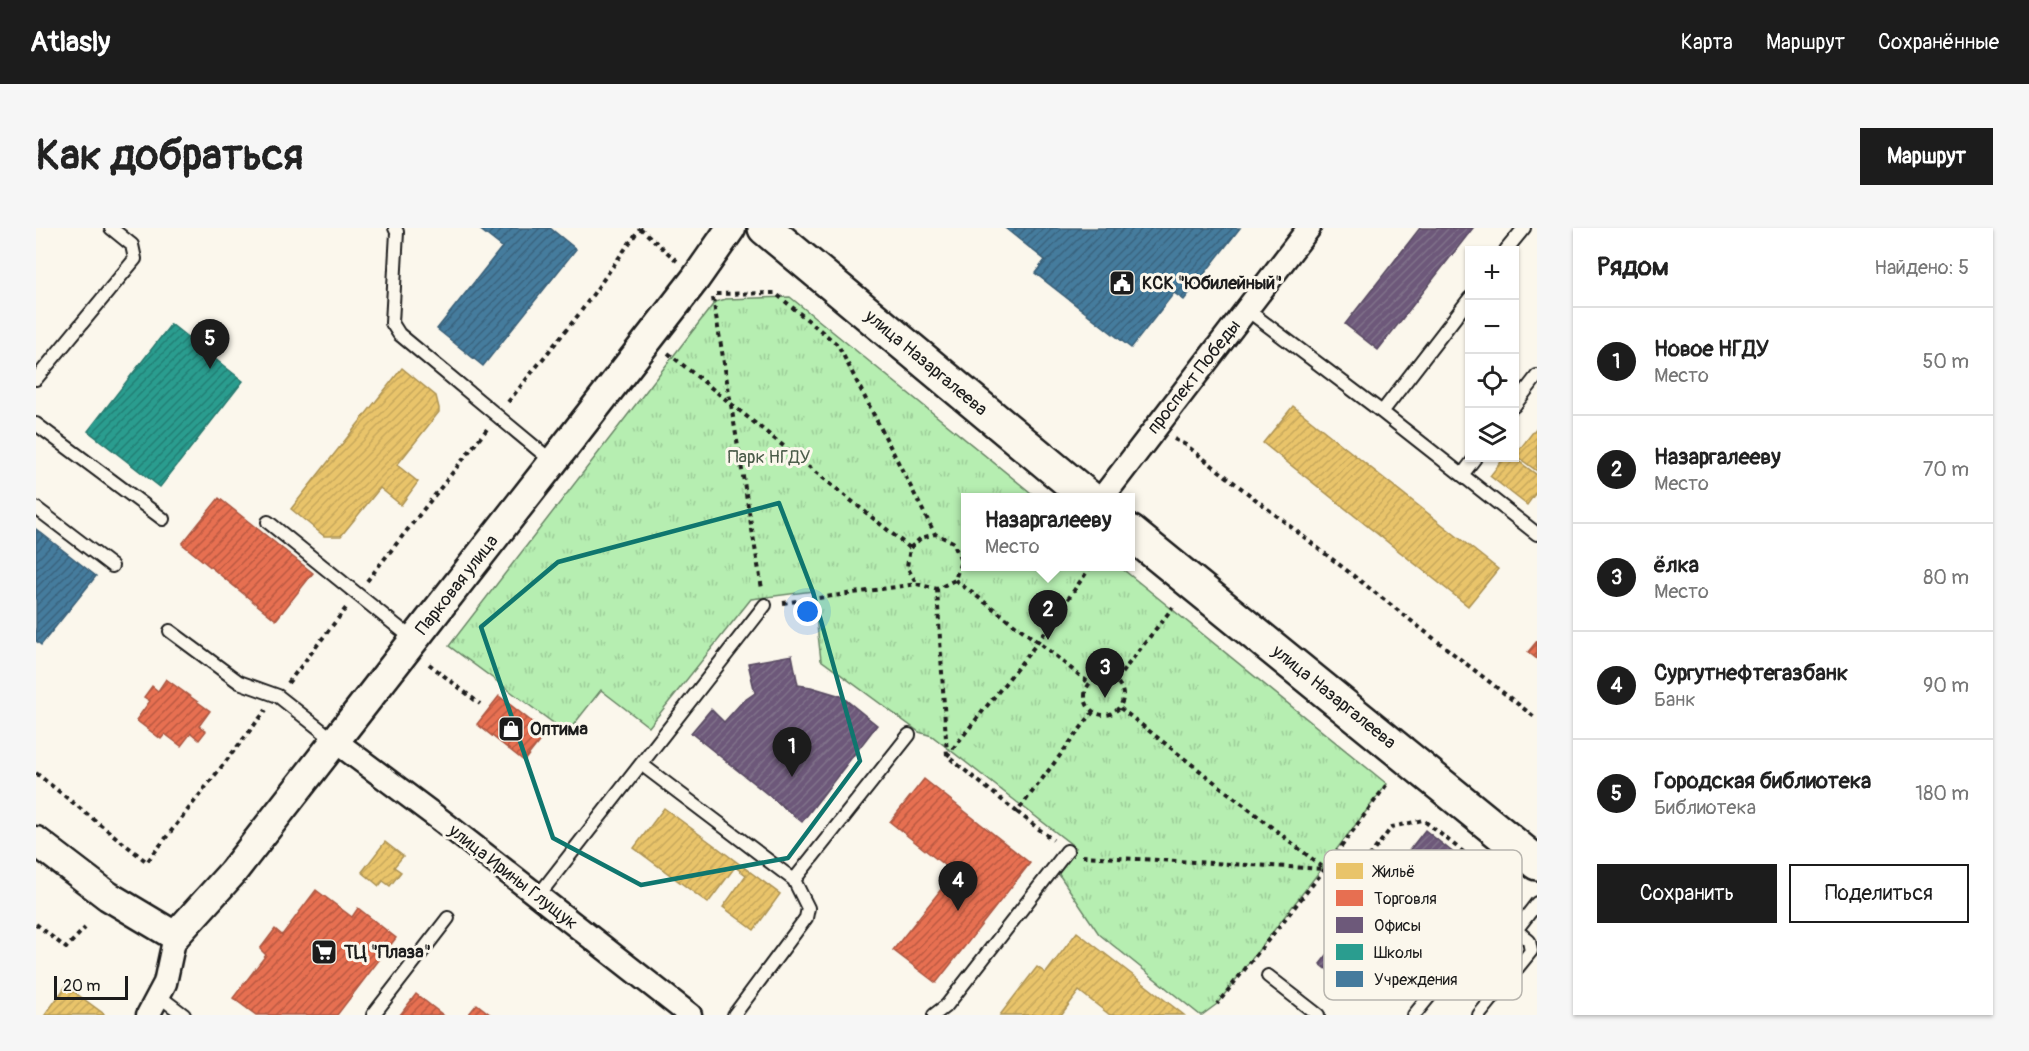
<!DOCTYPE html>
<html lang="ru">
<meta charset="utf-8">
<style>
:root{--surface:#fff;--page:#f6f6f6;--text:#222;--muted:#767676;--line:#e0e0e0;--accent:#1c1c1c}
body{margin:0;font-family:Pangolin,sans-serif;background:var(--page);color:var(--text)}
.controls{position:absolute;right:18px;top:18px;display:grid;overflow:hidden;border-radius:0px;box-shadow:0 2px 4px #0004}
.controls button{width:54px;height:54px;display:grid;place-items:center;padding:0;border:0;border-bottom:2px solid var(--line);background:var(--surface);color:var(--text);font:30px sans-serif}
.scale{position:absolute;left:18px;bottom:15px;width:74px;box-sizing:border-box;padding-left:6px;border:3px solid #1c1c1c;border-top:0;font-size:16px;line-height:21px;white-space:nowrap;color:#1c1c1c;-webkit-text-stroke:4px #fbf7ec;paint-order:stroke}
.you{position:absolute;left:772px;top:384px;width:21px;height:21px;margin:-15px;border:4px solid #fff;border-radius:50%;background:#1a73e8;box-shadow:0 0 0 9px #1a73e833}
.badge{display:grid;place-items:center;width:39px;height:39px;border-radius:50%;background:var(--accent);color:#fff;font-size:20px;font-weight:700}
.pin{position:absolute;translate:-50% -50px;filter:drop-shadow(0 2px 3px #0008)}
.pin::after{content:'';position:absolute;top:32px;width:21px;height:18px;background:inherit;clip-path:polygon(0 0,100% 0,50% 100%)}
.popup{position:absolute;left:925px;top:265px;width:174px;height:78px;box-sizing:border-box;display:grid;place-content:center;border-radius:0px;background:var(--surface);filter:drop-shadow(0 2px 4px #0005);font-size:20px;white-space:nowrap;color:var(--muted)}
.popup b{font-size:22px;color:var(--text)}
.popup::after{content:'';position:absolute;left:50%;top:100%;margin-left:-12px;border:12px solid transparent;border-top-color:var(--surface)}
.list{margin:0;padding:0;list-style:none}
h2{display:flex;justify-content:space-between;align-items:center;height:78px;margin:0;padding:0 24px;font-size:26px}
h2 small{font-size:20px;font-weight:400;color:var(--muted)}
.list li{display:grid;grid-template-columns:39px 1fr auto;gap:18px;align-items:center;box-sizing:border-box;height:108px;padding:0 24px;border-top:2px solid var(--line)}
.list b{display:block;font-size:22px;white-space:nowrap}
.list p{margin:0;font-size:20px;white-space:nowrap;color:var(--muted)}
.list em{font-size:20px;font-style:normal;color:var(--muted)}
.actions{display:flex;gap:12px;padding:18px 24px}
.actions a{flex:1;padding:14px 0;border:2px solid var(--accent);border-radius:0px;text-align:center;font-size:21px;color:var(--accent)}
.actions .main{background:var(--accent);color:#fff}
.icon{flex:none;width:33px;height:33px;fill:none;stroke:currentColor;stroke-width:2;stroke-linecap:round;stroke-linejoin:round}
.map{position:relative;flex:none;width:1501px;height:787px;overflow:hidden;border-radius:0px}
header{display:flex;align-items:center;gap:36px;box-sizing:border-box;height:84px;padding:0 30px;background:var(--accent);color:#fff}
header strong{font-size:28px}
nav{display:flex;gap:33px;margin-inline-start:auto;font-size:21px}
.intro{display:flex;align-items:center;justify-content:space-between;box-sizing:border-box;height:144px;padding:0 36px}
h1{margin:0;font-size:42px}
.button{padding:15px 27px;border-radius:0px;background:var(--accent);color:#fff;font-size:21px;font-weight:700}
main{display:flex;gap:36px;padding:0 36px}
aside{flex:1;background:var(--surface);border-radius:0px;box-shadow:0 2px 4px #0004}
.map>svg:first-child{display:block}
.park{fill:url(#park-tufts);stroke:#698566;stroke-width:1.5}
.homes{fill:url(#homes-hatch);stroke:#ac9253;stroke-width:1.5}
.shops{fill:url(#shops-hatch);stroke:#aa5641;stroke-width:1.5}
.offices{fill:url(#offices-hatch);stroke:#55475e;stroke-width:1.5}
.schools{fill:url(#schools-hatch);stroke:#26766c;stroke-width:1.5}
.public{fill:url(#public-hatch);stroke:#395e76;stroke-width:1.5}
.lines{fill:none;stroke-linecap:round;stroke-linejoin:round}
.service-casing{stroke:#1c1c1c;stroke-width:16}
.minor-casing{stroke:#1c1c1c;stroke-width:27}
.tertiary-casing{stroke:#1c1c1c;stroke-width:33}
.secondary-casing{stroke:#1c1c1c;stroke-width:38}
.path{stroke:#1c1c1c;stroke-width:4;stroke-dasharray:4.5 4.5;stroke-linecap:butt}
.service{stroke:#fbf7ec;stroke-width:12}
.minor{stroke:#fbf7ec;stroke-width:22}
.tertiary{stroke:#fbf7ec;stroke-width:28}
.secondary{stroke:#fbf7ec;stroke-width:33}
.marked{fill:none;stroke:#0f766e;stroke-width:4.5;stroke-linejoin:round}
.labels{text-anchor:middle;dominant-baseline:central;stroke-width:6;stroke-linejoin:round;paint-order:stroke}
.poi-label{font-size:18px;font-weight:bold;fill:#1c1c1c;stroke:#fbf7ec;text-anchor:start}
.street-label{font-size:18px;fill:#1c1c1c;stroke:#fbf7ec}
.park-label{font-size:18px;fill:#4a5b49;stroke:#fbf7ec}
.key{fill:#fbf7ec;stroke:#b8b5ae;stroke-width:1.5}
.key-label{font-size:16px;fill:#1c1c1c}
</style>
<header>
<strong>Atlasly</strong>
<nav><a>Карта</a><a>Маршрут</a><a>Сохранённые</a></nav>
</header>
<div class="intro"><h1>Как добраться</h1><a class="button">Маршрут</a></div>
<main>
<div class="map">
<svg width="1501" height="787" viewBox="0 0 1501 787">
<defs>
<pattern id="park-tufts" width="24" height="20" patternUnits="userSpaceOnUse" patternTransform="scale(1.5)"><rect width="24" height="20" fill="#b6eeb1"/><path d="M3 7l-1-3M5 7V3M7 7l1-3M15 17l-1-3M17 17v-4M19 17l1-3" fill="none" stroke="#9ccc98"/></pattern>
<pattern id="homes-hatch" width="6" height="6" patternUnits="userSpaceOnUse" patternTransform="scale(1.5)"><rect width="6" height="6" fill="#e9c46a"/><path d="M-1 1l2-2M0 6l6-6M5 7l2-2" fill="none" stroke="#c7a85b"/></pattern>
<pattern id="shops-hatch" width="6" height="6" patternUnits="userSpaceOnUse" patternTransform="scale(1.5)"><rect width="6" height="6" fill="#e76f51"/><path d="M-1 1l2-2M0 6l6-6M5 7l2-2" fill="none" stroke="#ba5a42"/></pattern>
<pattern id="offices-hatch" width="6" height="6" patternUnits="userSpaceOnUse" patternTransform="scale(1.5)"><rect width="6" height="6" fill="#6d597a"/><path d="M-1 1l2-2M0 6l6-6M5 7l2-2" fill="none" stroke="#80728a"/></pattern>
<pattern id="schools-hatch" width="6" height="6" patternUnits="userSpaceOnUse" patternTransform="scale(1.5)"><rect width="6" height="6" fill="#2a9d8f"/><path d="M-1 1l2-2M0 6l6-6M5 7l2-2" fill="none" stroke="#237f74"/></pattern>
<pattern id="public-hatch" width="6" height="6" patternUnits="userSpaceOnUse" patternTransform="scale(1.5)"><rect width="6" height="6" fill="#457b9d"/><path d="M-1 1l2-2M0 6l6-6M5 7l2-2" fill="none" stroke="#39647f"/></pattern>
</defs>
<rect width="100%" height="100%" fill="#fbf7ec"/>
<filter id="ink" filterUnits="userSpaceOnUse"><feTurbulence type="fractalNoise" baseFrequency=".0167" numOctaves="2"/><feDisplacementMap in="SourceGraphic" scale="12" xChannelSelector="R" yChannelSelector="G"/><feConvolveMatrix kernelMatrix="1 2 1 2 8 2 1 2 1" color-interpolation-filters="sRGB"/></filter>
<g filter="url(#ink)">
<path class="park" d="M754,69L1000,269L930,270V338L1084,339L1351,556L1181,776L1166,787H1164L1063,706L1022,645L1040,620L896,508L883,504L785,432L777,363L715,371L613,499L565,462L531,505L413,418L679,74L690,71Z"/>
<path class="homes" d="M366,140L400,168L403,180V184L361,237L382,254L365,277L344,260L305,308H288L255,281Z
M1257,178L1462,341L1432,378L1227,215Z
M1501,199V243L1479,227Z
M1468,230H1478L1501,247V263L1491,277L1454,248Z
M628,580L744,666L718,702L687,679L710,647L699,639L672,675L598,620Z
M349,614L367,628L358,639L365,644L354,658L347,653L343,658L326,644Z
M1041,704L1148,787H1074L1043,763L1025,787H964L1001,739L1010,745Z
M30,758L68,786V787H9Z"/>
<path class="shops" d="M183,270L277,345L240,392L146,316Z
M1501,413V431L1492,424Z
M130,451L174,483L163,498L170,503L163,512L155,505L145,518L129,506L125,511L100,492L114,473L108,469L116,458L122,463Z
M463,468L510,505L488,533L441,496Z
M888,551L994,635L900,755L857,722L918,645L854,594Z
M280,662L316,689L322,680L360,710L301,787H220L197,770L230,727L224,721L239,701L246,707Z
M380,766L407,787H364Z
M441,776L455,787H432Z"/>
<path class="offices" d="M1384,0H1437L1342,122L1309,96Z
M756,427L762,457L775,459L805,468L841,497L766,594L655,505L675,481L688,494L706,474L719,465L712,435Z
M1389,602L1429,634L1324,768L1284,736Z"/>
<path class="schools" d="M135,96L207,153L124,259L52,203Z"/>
<path class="public" d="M442,0H514L540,21L447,138L401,101L466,19Z
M969,0H1204L1148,72L1138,65L1095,120L999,45L1009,32Z
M0,301L60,348L5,417L0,413Z"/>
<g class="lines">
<g class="service-casing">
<path id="service" d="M359,0L361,4L356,95L363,106L517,234
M1470,22L1488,0
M1210,81L1346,184L1501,306
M0,151L99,31L96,17L75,0
M1478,178L1501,148
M1346,184L1434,70
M0,196L127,291
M1426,247L1439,230
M0,280L76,338
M232,294L378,412
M134,403L203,454L242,468L299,513
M605,536L758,652L772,680L770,690L698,787
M758,652L873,507
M502,668L729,377
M1480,702L1501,675
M1232,748L1282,787
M123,768L148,787
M337,787L412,690
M898,787L911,777L1031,623
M1378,787L1457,691L1466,690L1493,713L1495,723L1443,787"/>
</g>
<g class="minor-casing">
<path id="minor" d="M1066,270L1273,0
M299,513L406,593L654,787
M112,787L129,755L139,708"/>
</g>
<g class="tertiary-casing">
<path id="tertiary" d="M0,613L72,668L139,708L196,645L299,513L517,234L660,50L695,0"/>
</g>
<g class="secondary-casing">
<path id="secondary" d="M729,0L1053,270
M1094,304L1501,635"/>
</g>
<path class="path" d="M604,0L641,33
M680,66L739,65L802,117L899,306
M677,70L726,361
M632,125L874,320
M472,174L543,86L604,0
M1138,211L1150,217L1501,491
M1055,338L1002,414L911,528L981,584L1057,484
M919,352L1002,414L1053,455
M331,353L451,201
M901,361L911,528
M747,375L881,356L901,361L919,352L925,333L917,314L899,306L885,310L874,320L871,339L881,356
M393,436L444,476
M1049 468a19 19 0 1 1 38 0a19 19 0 1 1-38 0Z
M1080,452L1137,379
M252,455L310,380
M1084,480L1289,641L1351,556
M0,545L111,634L230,482
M981,584L1017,612
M1046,628L1289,641L1181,776
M1289,641L1311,657L1356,599L1387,592L1455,646L1482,674
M0,696L30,720L49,700"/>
<use href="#service" class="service"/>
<use href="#minor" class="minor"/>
<use href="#tertiary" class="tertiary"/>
<use href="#secondary" class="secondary"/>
</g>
</g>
<path class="marked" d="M743,275L777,364L824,533L752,630L605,657L517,610L445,399L522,334Z"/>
<defs>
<g id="civic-square" transform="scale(1.35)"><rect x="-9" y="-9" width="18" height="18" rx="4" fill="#1c1c1c" stroke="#fbf7ec"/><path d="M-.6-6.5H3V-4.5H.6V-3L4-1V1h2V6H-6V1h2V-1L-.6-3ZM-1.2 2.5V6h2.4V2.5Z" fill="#fff"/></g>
<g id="shop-square" transform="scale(1.35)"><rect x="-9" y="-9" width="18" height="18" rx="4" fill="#1c1c1c" stroke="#fbf7ec"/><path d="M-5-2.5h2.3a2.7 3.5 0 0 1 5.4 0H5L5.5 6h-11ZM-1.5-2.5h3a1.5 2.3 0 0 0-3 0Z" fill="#fff"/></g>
<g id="supermarket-square" transform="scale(1.35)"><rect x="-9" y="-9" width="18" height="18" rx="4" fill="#1c1c1c" stroke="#fbf7ec"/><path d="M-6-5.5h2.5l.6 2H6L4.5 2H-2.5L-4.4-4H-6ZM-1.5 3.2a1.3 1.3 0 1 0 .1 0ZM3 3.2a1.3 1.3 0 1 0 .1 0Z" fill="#fff"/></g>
</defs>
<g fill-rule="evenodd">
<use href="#civic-square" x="1086" y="55"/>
<use href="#shop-square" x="475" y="501"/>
<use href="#supermarket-square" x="288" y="724"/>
</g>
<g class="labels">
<g class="poi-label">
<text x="1106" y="55">КСК "Юбилейный"</text>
<text x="494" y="501">Оптима</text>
<text x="308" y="724">ТЦ "Плаза"</text>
</g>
<g class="street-label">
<text transform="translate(890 135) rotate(40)">улица Назаргалеева</text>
<text transform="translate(1158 149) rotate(-52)">проспект Победы</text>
<text transform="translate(421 357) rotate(-52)">Парковая улица</text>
<text transform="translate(1298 469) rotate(39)">улица Назаргалеева</text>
<text transform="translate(477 649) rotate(38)">улица Ирины Глущук</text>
</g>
<g class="park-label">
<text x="733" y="229">Парк НГДУ</text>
</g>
</g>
<rect x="1288" y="622" width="198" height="150" rx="9" class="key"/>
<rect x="1300" y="635" width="27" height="16" fill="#e9c46a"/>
<rect x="1300" y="662" width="27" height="16" fill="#e76f51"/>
<rect x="1300" y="689" width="27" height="16" fill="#6d597a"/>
<rect x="1300" y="716" width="27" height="16" fill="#2a9d8f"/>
<rect x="1300" y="743" width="27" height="16" fill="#457b9d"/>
<g class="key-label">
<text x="1338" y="649">Жильё</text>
<text x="1338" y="676">Торговля</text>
<text x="1338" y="703">Офисы</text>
<text x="1338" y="730">Школы</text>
<text x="1338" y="757">Учреждения</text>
</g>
</svg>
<div class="controls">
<button>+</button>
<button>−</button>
<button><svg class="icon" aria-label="locate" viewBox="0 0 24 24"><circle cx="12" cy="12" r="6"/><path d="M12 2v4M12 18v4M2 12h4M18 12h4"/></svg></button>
<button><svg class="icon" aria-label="layers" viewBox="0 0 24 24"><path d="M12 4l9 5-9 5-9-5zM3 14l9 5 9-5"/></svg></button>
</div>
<div class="scale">20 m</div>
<div class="you"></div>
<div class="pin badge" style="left:756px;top:549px">1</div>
<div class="pin badge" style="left:1012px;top:412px">2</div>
<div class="popup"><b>Назаргалееву</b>Место</div>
<div class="pin badge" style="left:1069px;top:470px">3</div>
<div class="pin badge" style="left:922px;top:683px">4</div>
<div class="pin badge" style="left:174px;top:141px">5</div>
</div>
<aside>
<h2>Рядом<small>Найдено: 5</small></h2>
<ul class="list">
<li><span class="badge">1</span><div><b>Новое НГДУ</b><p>Место</p></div><em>50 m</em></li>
<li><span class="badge">2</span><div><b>Назаргалееву</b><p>Место</p></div><em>70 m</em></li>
<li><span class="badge">3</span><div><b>ёлка</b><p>Место</p></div><em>80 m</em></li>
<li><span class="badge">4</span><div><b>Сургутнефтегазбанк</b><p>Банк</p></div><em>90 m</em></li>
<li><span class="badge">5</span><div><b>Городская библиотека</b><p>Библиотека</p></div><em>180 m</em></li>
</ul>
<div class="actions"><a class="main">Сохранить</a><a>Поделиться</a></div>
</aside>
</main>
